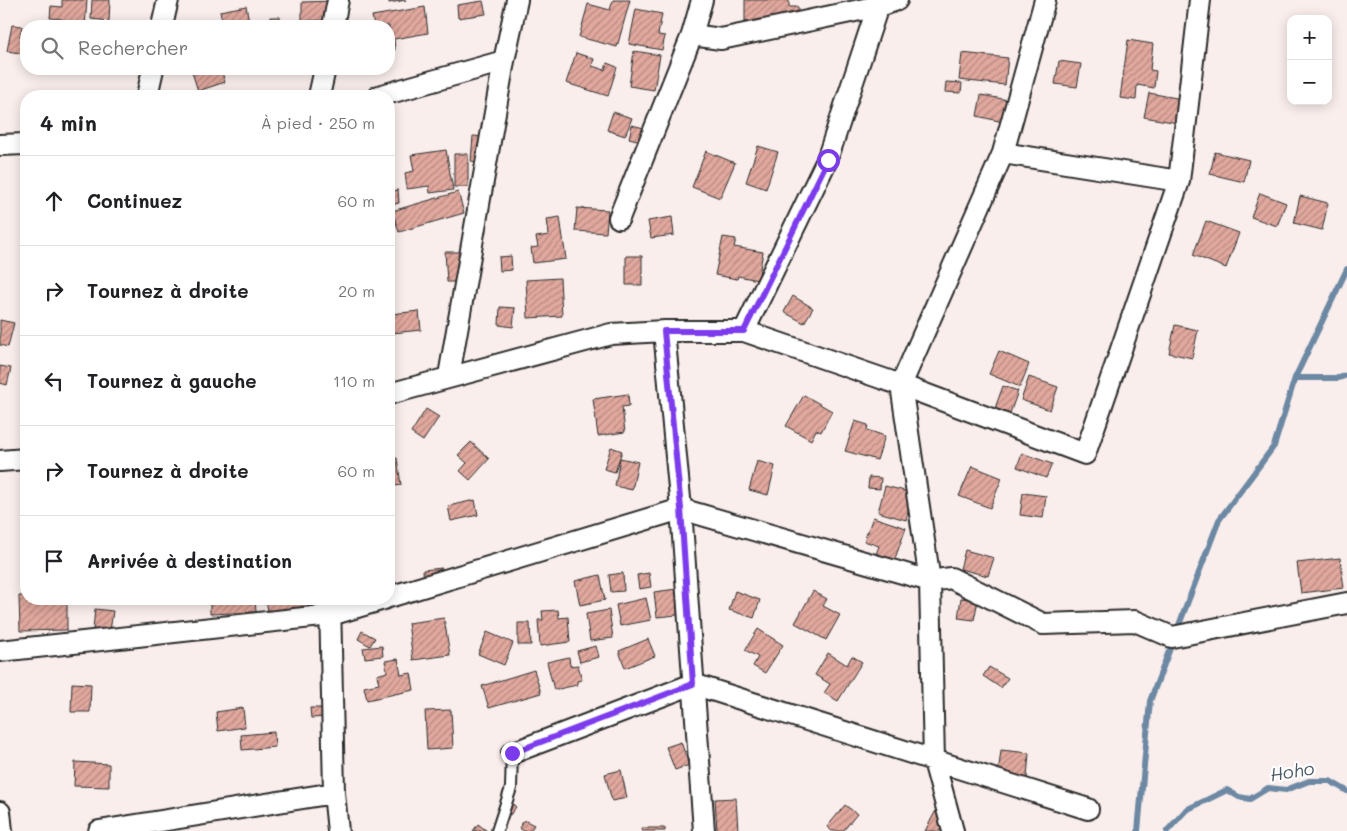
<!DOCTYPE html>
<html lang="fr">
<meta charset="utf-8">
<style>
:root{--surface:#fff;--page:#f6f6f6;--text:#202124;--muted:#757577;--line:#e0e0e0}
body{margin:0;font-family:Mali,sans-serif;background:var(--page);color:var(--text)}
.controls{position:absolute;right:15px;top:15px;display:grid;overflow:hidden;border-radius:10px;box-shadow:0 2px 12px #0003}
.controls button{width:45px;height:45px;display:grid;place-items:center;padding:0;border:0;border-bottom:1px solid var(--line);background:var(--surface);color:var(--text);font:25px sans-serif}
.stop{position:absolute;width:15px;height:15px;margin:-11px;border:4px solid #7c3aed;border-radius:50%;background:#fff}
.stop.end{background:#7c3aed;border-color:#fff;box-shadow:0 1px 5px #0008}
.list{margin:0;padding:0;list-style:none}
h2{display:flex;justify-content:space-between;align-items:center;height:65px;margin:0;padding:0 20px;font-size:21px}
h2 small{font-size:16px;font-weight:400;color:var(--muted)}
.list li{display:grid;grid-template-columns:32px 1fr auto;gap:15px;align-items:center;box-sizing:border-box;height:90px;padding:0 20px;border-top:1px solid var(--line)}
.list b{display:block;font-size:19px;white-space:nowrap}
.list em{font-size:16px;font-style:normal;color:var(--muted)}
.icon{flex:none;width:28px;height:28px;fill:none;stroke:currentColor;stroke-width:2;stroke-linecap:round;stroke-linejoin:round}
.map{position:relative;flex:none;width:1347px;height:831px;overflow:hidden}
.search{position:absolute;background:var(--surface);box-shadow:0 2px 12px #0003;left:20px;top:20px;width:375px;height:55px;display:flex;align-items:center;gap:12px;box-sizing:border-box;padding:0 18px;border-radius:20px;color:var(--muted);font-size:19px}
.panel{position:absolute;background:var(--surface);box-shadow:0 2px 12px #0003;left:20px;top:90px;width:375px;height:515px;border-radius:20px}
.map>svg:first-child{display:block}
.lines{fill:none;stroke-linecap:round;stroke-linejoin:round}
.stream{stroke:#6c88a3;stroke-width:6}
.building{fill:url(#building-hatch);stroke:#2b2b2b}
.service-casing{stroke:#2b2b2b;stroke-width:14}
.minor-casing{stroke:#2b2b2b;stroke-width:24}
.service{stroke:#fff;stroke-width:10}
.minor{stroke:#fff;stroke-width:20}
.route{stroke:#7c3aed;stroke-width:6}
.labels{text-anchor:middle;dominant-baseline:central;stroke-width:4.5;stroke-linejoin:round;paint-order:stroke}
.water-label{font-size:18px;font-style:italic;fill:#4c5a67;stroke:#fff}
</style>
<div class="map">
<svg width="1347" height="831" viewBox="0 0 1347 831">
<defs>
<pattern id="building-hatch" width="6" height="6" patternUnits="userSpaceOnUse" patternTransform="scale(1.25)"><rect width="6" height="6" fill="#e1a89e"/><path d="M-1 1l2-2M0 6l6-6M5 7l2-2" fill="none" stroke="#b78981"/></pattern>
</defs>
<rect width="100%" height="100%" fill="#f9eeec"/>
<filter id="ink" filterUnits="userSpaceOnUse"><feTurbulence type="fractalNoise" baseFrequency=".02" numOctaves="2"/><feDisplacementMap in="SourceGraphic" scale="10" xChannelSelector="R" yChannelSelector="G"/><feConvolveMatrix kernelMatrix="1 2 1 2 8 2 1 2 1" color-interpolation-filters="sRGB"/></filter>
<g filter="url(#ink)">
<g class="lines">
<path class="stream" d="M1295,378H1339L1347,375
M1138,831L1150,701L1219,520L1274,446L1295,378L1347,269
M1167,831L1186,810L1227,790L1239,797L1250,799L1268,788L1286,790L1309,781H1330L1347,791"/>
</g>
<path class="building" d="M62,0H87L85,26H56H61L62,19L50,18L51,6L62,7Z
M92,0H110L109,21L91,19Z
M389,0H406L389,3Z
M613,0H630L617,47L579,37L588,4L610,10Z
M745,0H789V7H798V22H745Z
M334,1L335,20L302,21V2Z
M483,1L486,14L458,18L457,5Z
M246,6L250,26H223L220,11Z
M425,7L428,33L394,39L395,50L389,51V26H374L372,16Z
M636,9L662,14L658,35L665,36L662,50L629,44Z
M270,17H280L281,26H271Z
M263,20L265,26H253L252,22Z
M12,25L22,26L20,37L26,38V54L7,51Z
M1128,40L1153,44L1150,70L1156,71L1154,88L1137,85L1136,100L1120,98Z
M634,51L660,55L654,90L629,86Z
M576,53L594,59L592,66L605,70L607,63L617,67L608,96L566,83Z
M962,53L1008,58L1005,85L959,80Z
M1059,61L1081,64L1077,87L1055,84Z
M191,69H221L225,82L198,91Z
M946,82L962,83L961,93L945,92Z
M1149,93L1182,99L1178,123L1144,117Z
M981,95L1008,100L1003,122L977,116Z
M613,112L632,118L625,136L607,130Z
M632,125L656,131L653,144L629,138Z
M473,136L487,137L485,163L471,161Z
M758,146L778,152L766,189L746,182Z
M446,150L453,190L430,193L429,186L407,189L405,173L414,171L411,155Z
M706,151L735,163L720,198L692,187Z
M1215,152L1249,160L1244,182L1210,174Z
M454,154H468V187H454Z
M398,190L399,203L391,205L389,192Z
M458,192L464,213L399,232L392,211Z
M1260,193L1286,203L1277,226L1251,217Z
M1300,196L1328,203L1322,230L1294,223Z
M577,208L608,210L606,233L575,231Z
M560,217L566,259L533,263L531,248L538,247L536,237L549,235L547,219Z
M672,217L674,235L651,238L648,221Z
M1206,221L1239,233L1226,268L1193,255Z
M723,237L736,239L734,247L763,252L758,280L738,276L737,279L715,275Z
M445,252H463L464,282H447Z
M511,256L512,270L500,271L499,257Z
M626,256H642V285H626Z
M560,278L562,316L528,318L526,280Z
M793,296L813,308L804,323L784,312Z
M500,307L515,308L513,327L499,325Z
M419,311L421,330L393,333L391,314Z
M0,320L14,323L8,347L0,345Z
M1175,325L1198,330L1192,358L1169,353Z
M999,351L1029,364L1020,387L989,374Z
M0,366L11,368L7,385L0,383Z
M1029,377L1058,387L1050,410L1021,400Z
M1003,386L1018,391L1009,416L994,411Z
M628,394L629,406L622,407L625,432L598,436L593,399Z
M804,395L832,411L821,432L816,430L811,440L786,426Z
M426,409L439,417L423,441L411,433Z
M855,421L868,425L867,430L885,436L877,460L845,451Z
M471,442L489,459L470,480L460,471L467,463L458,455Z
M611,447L622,451L615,472L604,469Z
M1022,453L1052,464L1046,478L1017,467Z
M397,458L401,485L389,487V459Z
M620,458L638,462L632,490L615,486Z
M757,461L775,466L768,495L749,490Z
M972,466L1002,478L990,508L959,496Z
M869,477L881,478L880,489L868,488Z
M885,486L913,493L906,520L878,512Z
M1023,493L1046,496L1043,518L1020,515Z
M475,500L478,515L451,521L448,506Z
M873,517L906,528L893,564L875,557L879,546L864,541Z
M965,550L994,558L988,576L960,569Z
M1340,558L1344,588L1301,593L1297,563Z
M442,568L443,582L424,584L423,570Z
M623,573L624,591L611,592L609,575Z
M649,573L651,587L639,589L637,575Z
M600,575L605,600L580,605L575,581Z
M684,588L687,614L657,617L654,592Z
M735,591L760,600L754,618L729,610Z
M813,591L827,599L823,606L840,615L826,640L795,623Z
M19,596H26V599H39V601H67V630L20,631Z
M646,598L651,620L620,626L616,605Z
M961,598L978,600L974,620L958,618Z
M210,599H255L256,612L210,614Z
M266,599H310L312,610L269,617Z
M95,609L113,611L110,631L93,629Z
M558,610L559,618L568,617L570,642L540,646L538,620H543L542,611Z
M609,610L613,638L590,641L586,614Z
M444,618L450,655L413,660L408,623Z
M518,623H530L531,645H518Z
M758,629L783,645L765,673L753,666L758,657L745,650Z
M362,631L375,638L370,646L358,639Z
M487,632L513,643L504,665L478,654Z
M648,639L655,656L625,668L619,651Z
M382,646L383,656L365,658L363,648Z
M596,646L599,657L580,662L577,651Z
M828,653L847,665L852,656L862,662L838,701L824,693L830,684L815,675Z
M569,657L570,666L578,665L582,680L577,681V685L554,690L547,662Z
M398,659L401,675L411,673L414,690L367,700L364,687L379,684L377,675L387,672L385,661Z
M989,667L1008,678L1001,688L983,676Z
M534,670L541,693L489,708L482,686Z
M72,683L91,684L90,712H71Z
M243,708L245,727L218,731L216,712Z
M310,708H328V717L311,718Z
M451,710L453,748L427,750L425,711Z
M274,732L275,747L242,750L241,735Z
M681,742L689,765L675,770L666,747Z
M1001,750L1029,753L1027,778L998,775Z
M75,762L109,764V787L74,786Z
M621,770L627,798L612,801L605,774Z
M736,798L738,831H717L715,799Z
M941,801L955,831H925Z
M512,803L516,807L510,815L505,811Z
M845,805L857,814L843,831H832L827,827Z
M524,820L534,825L530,831H524L519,828Z
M478,824L487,831H473Z
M642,828H665V831H642Z"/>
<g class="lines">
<g class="service-casing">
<path id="service" d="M497,831L511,788L512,753"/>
</g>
<g class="minor-casing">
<path id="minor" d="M702,0L692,35L721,39L879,6L897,0
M162,26L168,0
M333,26L338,0
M147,96L153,69
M319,96L325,69
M379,96L504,61
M0,145L26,144
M1003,153L1179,181
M619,218L692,35
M664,331L681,509L704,831
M744,331L827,160L880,0
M449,376L504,61L517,0
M389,394L611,334L664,331H744L901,385L1085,454L1179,181L1200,0
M0,461L26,459
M389,597L681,509L930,581L951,578L1043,624L1135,621L1172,637L1347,603
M330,599L334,793L338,831
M0,651L331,615L384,599
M512,753L693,684L1088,809
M0,812L2,831
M99,831L334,793
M953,831L934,761L930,581L901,385L1003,153L1045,0"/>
</g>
<use href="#service" class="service"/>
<use href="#minor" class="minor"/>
</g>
</g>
<g class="lines" filter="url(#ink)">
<path class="route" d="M512,753L693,684L681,509L664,331H744L828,160"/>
</g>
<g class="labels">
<g class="water-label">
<text transform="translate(1292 771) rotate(-9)">Hoho</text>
</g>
</g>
</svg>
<div class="controls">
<button>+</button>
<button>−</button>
</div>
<div class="stop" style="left:828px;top:160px"></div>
<div class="stop end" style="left:512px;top:753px"></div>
<div class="search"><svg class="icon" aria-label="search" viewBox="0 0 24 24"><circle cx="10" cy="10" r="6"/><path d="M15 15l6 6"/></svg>Rechercher</div>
<section class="panel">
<h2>4 min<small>À pied · 250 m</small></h2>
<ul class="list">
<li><svg class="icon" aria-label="ahead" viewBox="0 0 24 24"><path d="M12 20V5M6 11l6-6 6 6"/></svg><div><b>Continuez</b></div><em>60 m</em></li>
<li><svg class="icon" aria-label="right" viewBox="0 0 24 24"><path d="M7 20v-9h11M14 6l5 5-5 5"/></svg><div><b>Tournez à droite</b></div><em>20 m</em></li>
<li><svg class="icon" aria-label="left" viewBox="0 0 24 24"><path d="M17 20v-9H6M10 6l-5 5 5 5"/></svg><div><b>Tournez à gauche</b></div><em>110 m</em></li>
<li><svg class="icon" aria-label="right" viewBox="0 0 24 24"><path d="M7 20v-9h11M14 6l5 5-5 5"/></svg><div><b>Tournez à droite</b></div><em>60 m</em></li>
<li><svg class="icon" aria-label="arrive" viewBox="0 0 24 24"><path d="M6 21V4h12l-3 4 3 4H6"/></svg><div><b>Arrivée à destination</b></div></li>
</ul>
</section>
</div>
